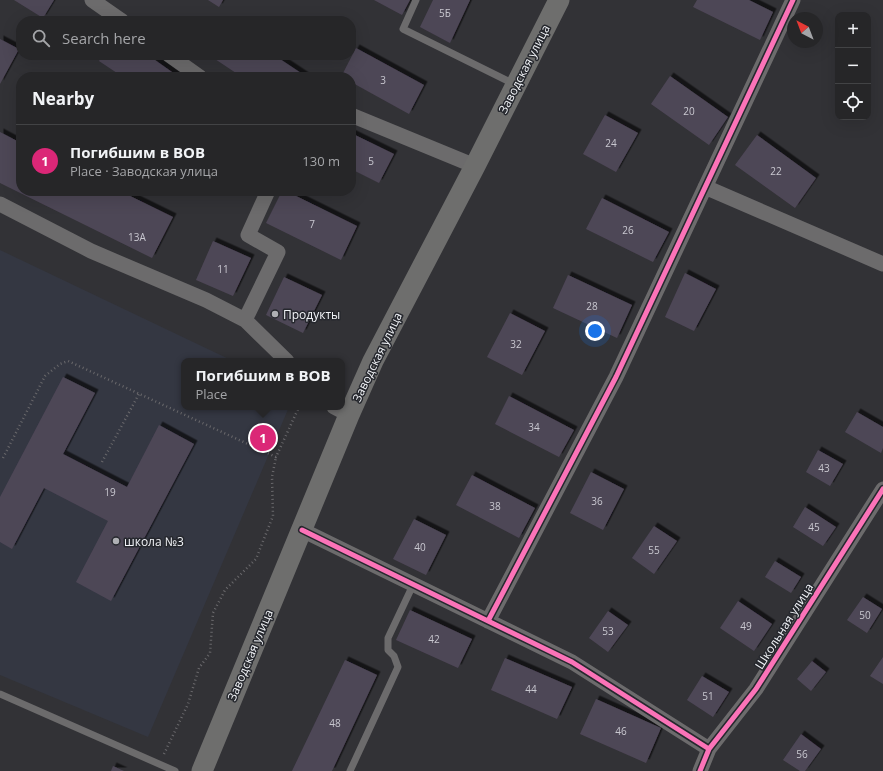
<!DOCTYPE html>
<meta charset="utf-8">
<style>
:root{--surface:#262628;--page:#2e2e30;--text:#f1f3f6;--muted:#a4a5a8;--line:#424345;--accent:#db2777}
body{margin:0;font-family:"Open Sans",sans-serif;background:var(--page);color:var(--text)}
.controls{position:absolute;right:12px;top:12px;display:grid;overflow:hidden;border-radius:8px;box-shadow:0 4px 16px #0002}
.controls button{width:36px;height:36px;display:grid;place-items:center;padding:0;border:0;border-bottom:1px solid var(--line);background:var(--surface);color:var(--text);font:20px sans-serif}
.compass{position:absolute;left:787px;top:12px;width:36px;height:36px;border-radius:50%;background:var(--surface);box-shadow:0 4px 16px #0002;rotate:318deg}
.you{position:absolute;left:595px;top:331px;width:14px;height:14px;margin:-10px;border:3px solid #fff;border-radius:50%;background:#1a73e8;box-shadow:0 0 0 6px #1a73e833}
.badge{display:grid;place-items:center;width:26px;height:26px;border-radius:50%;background:var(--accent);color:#fff;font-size:13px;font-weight:700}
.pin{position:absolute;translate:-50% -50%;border:2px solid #fff;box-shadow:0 1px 4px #0006}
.popup{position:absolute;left:181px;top:358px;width:164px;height:52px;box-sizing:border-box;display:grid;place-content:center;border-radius:8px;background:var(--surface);filter:drop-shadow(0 1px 3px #0005);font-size:13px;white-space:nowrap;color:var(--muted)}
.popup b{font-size:15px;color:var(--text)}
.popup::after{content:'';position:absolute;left:50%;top:100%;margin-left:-8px;border:8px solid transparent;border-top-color:var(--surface)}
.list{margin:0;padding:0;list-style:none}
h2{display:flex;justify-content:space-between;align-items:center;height:52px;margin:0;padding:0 16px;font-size:17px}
h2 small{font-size:13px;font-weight:400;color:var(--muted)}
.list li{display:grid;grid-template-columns:26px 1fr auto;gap:12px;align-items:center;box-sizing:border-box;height:72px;padding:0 16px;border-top:1px solid var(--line)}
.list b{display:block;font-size:15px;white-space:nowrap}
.list p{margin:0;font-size:13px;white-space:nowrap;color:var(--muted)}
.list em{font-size:13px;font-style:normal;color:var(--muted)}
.icon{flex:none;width:22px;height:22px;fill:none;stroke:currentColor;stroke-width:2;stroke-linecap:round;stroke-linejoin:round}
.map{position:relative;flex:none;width:883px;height:771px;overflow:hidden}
.search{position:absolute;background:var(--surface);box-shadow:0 4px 16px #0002;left:16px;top:16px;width:340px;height:44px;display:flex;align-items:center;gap:10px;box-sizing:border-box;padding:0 14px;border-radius:16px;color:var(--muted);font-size:15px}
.panel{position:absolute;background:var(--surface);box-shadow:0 4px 16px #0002;left:16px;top:72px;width:340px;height:124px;border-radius:16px}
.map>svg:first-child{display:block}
.built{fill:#343742}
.building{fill:#4e4657;filter:url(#shadow)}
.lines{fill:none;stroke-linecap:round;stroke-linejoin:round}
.path{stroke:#6a696c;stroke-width:2.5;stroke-dasharray:1 3;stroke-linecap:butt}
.service{stroke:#6c6b6c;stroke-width:7}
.minor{stroke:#6c6b6c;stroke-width:15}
.secondary{stroke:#6e6e6d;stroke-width:21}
.cycleway-casing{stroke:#26282e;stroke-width:8}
.cycleway{stroke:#fb73b8;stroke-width:5}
.poi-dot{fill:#afb0b4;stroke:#26282e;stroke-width:1.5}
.labels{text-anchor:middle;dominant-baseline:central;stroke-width:3;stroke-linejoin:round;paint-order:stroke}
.number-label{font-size:10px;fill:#c9c8d0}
.street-label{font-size:12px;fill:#f2f4f8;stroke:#26282e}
.poi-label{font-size:12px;fill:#f2f4f8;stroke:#26282e;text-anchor:start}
</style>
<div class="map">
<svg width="883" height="771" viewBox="0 0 883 771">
<defs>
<filter id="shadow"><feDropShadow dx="3.5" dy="-3.5" stdDeviation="0" flood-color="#0009"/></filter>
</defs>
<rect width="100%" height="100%" fill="#323236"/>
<path class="built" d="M0,250L233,361H184V407H289L148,737L0,675Z"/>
<path class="building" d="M14,0H54L43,18Z
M208,0H223L219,7Z
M374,0H410L402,15Z
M433,0H470L450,43L420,27Z
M697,0H749L773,12L760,40L693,7Z
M0,39L19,49L0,84Z
M356,48L424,85L409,114L351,82V77H341Z
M103,55H148L179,77H123L99,61Z
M217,55H274L307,77H242L215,59Z
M670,76L728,117L709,145L651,104Z
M605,115L638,133L616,172L583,154Z
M0,132L21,143V191H120L173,217L152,258L0,183Z
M351,133L394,154L379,183L351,169Z
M757,135L816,178L795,208L735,165Z
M282,191H286L357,226L341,260L266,223Z
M602,198L669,232L653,262L586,229Z
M213,241L251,258L233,296L196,280Z
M685,273L716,289L694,331L665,317Z
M568,275L632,305L617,338L553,308Z
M284,277L322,295L303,333L266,315Z
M510,313L545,331L522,375L487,357Z
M63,377L95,393L63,454L127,487L159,425L194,444L111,601L76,582L108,521L44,488L12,549L0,542V497Z
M509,396L574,430L559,457L495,424Z
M857,412L883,427V448L881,453L845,432Z
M818,450L843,464L830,486L806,472Z
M591,472L624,489L603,530L570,513Z
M472,475L535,508L519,538L456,505Z
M805,507L836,527L823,546L793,527Z
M414,519L446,535L426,575L393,559Z
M654,526L677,541L654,574L632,558Z
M775,561L801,577L791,593L765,577Z
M863,597L882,609L867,633L847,620Z
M738,601L772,624L754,651L720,628Z
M410,610L472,639L458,668L396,640Z
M608,611L628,625L608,652L589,638Z
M883,657V684L870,676Z
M505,658L572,687L557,719L491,690Z
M345,660L377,675L332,771H292Z
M812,661L826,672L811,691L797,679Z
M702,676L729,692L713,717L687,700Z
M596,699L661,728L646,763L580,734Z
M801,734L821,749L805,771H800L783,760Z
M113,766L124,771H111Z"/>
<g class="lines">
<path class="path" d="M3,458L45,376L60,364L68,361L276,457L299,407
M102,462L139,394
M164,754L188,704L199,668L210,653L213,613L225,590L256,559L273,516L272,477L276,457"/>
<path class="service" d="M416,0L403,29L514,84
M0,694L175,771
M350,771L398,667L394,656L388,650V638L413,585"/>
<path class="minor" d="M92,0L122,21
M169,55L200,77
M351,115L475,166
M705,187L883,264
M0,204L91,251L206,300L245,320L287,361
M245,320L278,252L248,235L268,191
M334,407L349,415
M302,530L572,662L709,749
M488,621L616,377L793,0
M700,771L709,749L756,689L883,489"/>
<path class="secondary" d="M202,771L349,415L373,361L475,166L559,0"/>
<g class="cycleway-casing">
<path id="cycleway" d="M302,530L572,662L709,749
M488,621L616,377L793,0
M700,771L709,749L756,689L883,489"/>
</g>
<use href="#cycleway" class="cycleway"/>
</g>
<g class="poi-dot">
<circle cx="275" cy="314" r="4"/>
<circle cx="116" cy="541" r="4"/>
</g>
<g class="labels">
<g class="number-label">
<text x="445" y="13">5Б</text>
<text x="383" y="80">3</text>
<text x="689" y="111">20</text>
<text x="611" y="143">24</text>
<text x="371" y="161">5</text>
<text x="776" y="171">22</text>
<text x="312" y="224">7</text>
<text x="628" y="230">26</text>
<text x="137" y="237">13А</text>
<text x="223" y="269">11</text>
<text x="592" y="306">28</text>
<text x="516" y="344">32</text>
<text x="534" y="427">34</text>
<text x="824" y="468">43</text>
<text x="110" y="492">19</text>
<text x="597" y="501">36</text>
<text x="495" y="506">38</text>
<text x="814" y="527">45</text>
<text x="420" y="547">40</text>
<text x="654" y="550">55</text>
<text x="865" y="615">50</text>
<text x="746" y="626">49</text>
<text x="608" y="631">53</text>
<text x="434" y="639">42</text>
<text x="531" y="689">44</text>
<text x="708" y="696">51</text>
<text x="335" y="723">48</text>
<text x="621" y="731">46</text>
<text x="802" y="754">56</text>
</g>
<g class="street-label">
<text transform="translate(524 69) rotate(-63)">Заводская улица</text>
<text transform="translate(377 357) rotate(-64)">Заводская улица</text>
<text transform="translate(784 626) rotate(-58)">Школьная улица</text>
<text transform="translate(250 655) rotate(-67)">Заводская улица</text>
</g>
<g class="poi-label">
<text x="283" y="314">Продукты</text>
<text x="124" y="541">школа №3</text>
</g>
</g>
</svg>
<div class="controls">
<button>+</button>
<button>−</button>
<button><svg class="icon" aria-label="locate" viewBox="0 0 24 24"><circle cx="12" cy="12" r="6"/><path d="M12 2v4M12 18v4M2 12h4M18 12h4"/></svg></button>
</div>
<svg class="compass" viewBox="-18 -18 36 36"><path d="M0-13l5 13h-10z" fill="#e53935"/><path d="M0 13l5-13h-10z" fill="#a4a5a8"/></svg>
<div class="you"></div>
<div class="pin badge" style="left:263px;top:438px">1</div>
<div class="popup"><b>Погибшим в ВОВ</b>Place</div>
<div class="search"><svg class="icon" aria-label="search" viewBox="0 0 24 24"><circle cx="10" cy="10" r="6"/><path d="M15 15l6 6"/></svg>Search here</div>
<section class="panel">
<h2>Nearby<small></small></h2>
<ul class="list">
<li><span class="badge">1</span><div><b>Погибшим в ВОВ</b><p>Place · Заводская улица</p></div><em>130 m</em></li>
</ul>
</section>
</div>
